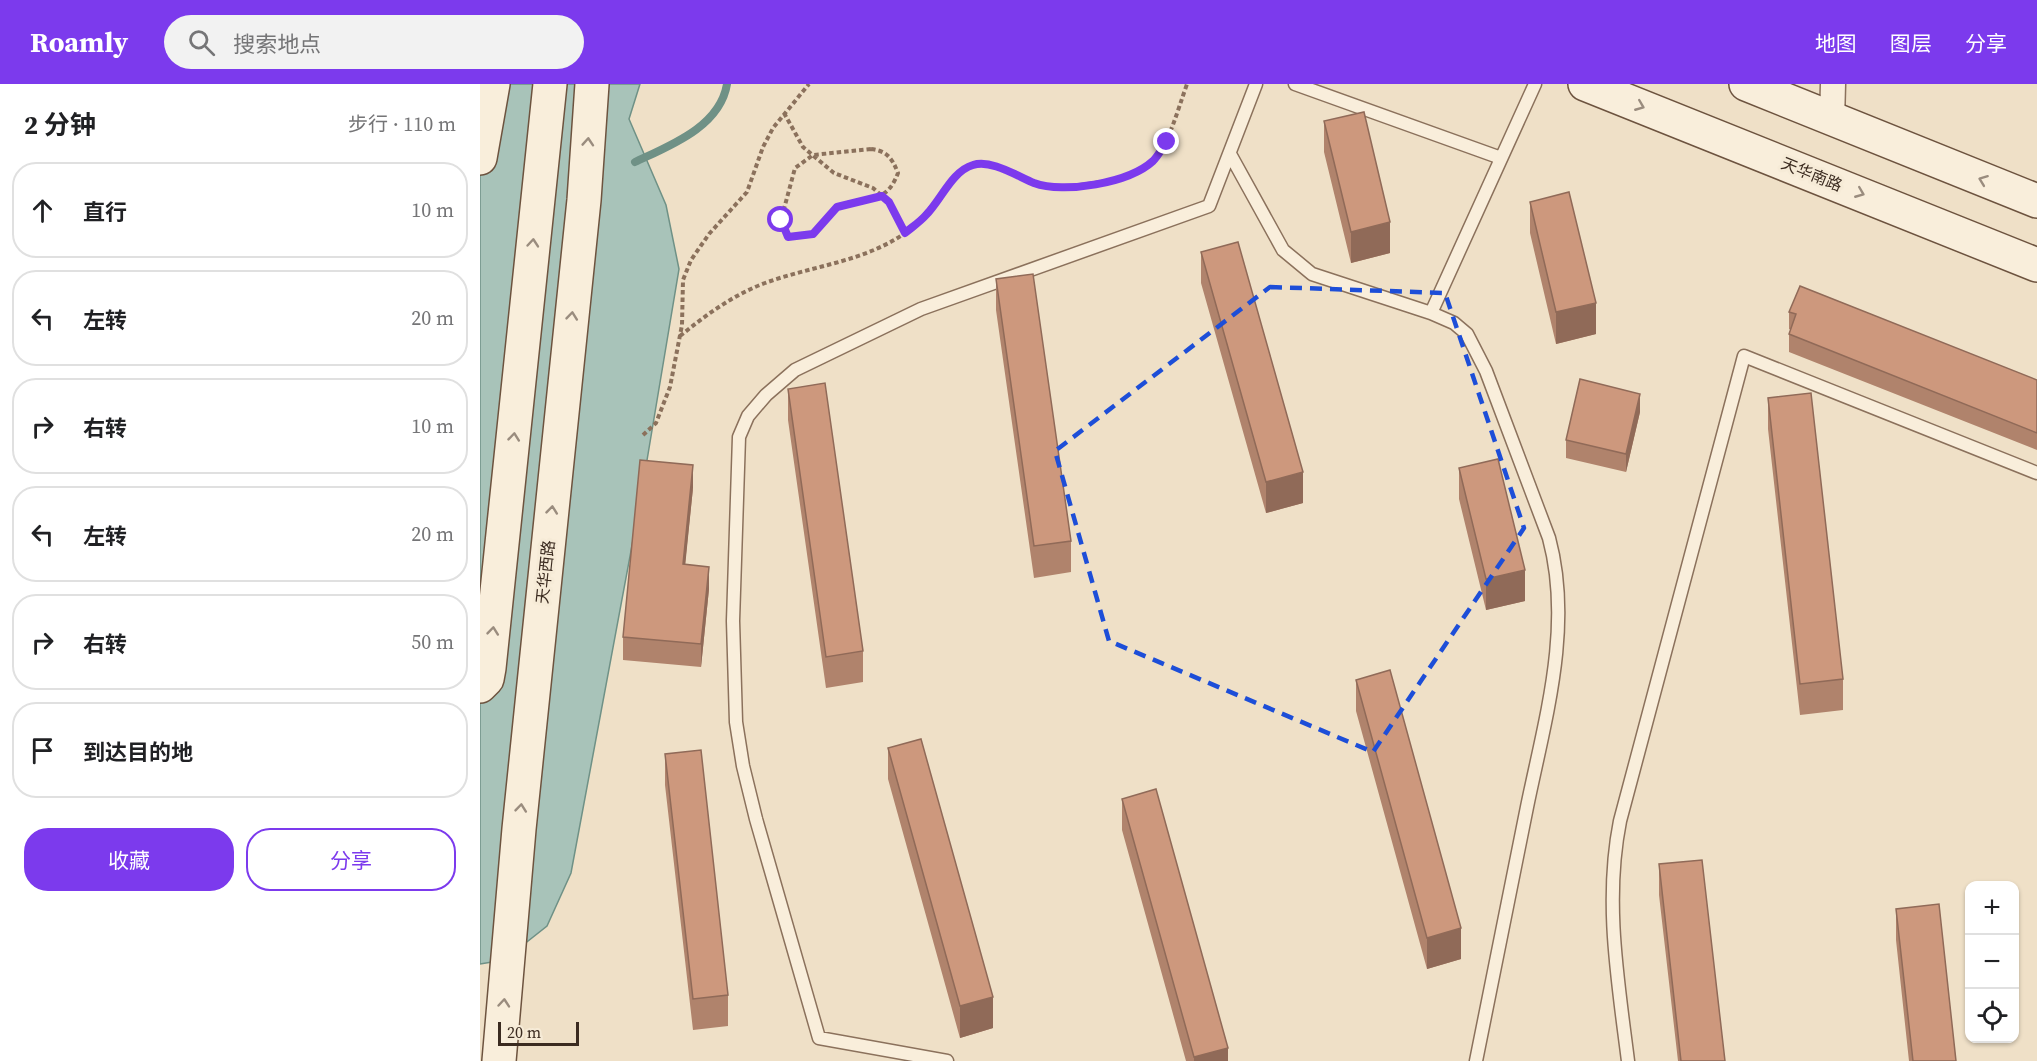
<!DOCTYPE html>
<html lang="zh">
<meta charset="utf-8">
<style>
:root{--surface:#fff;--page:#f2f2f2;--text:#202124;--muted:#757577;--line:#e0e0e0;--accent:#7c3aed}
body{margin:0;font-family:"Source Serif 4","Noto Sans SC",serif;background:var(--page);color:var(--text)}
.controls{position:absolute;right:18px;bottom:18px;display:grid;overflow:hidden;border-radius:12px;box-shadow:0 2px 4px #0004}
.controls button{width:54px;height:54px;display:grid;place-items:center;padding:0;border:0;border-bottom:2px solid var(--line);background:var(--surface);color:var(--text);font:30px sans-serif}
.scale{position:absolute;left:18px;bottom:15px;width:81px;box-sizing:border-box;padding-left:6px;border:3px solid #3b2b20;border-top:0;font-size:16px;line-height:21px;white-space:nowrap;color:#3b2b20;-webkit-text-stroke:4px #f6ebd7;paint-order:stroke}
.stop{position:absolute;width:18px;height:18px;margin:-14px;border:4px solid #7c3aed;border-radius:50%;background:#fff}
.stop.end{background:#7c3aed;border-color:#fff;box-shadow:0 2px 6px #0008}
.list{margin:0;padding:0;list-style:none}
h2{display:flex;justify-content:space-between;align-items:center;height:78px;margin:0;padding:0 24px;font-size:26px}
h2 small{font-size:20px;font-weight:400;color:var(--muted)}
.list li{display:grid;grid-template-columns:39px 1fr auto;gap:18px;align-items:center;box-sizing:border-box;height:96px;margin:0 12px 12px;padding:0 12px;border:2px solid var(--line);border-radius:24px}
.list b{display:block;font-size:22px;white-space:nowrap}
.list em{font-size:20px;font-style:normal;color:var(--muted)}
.actions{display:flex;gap:12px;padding:18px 24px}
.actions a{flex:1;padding:14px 0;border:2px solid var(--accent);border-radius:24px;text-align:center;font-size:21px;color:var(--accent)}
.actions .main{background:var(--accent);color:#fff}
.icon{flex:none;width:33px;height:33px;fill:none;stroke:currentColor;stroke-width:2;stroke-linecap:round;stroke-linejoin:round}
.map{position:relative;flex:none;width:1557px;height:977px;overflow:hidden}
header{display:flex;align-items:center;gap:36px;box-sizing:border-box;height:84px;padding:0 30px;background:var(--accent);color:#fff}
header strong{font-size:28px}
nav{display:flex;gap:33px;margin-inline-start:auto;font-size:21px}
.search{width:420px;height:54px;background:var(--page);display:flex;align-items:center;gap:15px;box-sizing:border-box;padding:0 21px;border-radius:33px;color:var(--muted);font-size:22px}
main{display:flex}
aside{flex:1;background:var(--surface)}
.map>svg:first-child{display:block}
.water{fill:#a8c3b9;stroke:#6f9186;stroke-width:1.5}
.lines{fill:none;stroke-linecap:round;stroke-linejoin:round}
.stream{stroke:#6f9186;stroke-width:8}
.lane-casing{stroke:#8b715c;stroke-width:15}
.street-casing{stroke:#8b715c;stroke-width:27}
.secondary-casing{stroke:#6d533f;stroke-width:36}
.path{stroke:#8b715c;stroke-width:4;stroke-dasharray:4.5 3;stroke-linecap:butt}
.lane{stroke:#f9eedb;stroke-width:12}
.street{stroke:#f9eedb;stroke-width:24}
.secondary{stroke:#f9eedb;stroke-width:33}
.wall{fill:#b0836c}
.shaded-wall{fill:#906a58}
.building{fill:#cd987d;stroke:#906a58;stroke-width:1.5}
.oneway{stroke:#9a8c7e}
.route{stroke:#7c3aed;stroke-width:8}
.marked{fill:none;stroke:#1d4ed8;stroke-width:4.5;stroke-dasharray:12 8;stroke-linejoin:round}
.labels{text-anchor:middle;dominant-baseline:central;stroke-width:6;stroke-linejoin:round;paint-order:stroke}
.street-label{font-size:16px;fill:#3b2b20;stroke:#f6ebd7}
</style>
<header>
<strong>Roamly</strong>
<div class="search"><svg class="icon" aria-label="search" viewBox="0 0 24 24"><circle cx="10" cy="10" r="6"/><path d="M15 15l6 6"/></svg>搜索地点</div>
<nav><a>地图</a><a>图层</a><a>分享</a></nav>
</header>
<main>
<aside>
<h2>2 分钟<small>步行 · 110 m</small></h2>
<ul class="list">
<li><svg class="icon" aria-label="ahead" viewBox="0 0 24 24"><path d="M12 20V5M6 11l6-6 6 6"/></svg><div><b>直行</b></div><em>10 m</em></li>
<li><svg class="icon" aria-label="left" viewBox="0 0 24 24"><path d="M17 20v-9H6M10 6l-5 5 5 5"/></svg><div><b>左转</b></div><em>20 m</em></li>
<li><svg class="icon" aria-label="right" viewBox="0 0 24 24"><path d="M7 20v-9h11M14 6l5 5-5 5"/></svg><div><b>右转</b></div><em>10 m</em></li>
<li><svg class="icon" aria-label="left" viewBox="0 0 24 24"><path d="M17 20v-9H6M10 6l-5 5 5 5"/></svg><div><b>左转</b></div><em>20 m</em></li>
<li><svg class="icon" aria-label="right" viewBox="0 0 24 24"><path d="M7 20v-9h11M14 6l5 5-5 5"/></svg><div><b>右转</b></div><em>50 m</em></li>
<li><svg class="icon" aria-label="arrive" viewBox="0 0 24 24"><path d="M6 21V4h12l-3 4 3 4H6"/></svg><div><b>到达目的地</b></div></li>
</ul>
<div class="actions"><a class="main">收藏</a><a>分享</a></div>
</aside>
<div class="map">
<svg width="1557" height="977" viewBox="0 0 1557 977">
<rect width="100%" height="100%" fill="#efe0c7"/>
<path class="water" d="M0,0H160L149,35L186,121L199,185L159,424L91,789L67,842L24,876L0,880Z"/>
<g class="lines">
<path class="stream" d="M155,78C189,62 240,43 247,0"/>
<g class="lane-casing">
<path id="lane" d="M815,0L1021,74
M750,70L803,166L832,190L951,229L974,239L987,250L1006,287L1069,454C1093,543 1065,635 1047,723C1030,808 1013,892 996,977
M951,229L1055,0
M467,977L339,954L276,735L263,682L256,638L253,537L259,353L268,332L286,311L315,286L441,225L729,122L776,0
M1148,977C1138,897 1124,817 1140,737L1264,272L1557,389"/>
</g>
<g class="street-casing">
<path id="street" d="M1352,37L1353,0"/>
</g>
<g class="secondary-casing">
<path id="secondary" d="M1105,0L1557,181
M1266,0L1557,117
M0,74L13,0
M0,602L7,595L9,584L70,0
M19,977L39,745L104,116L112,0"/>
</g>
<path class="path" d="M304,29L323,63L354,89L393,104L409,118L425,149
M391,65C407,67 412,74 418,89C405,123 387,110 359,122C350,126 341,143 333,150L308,153L301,136L315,84L333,71Z
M200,252C226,231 253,211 285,199C331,182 384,178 425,149C445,136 479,82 495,80C515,77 537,93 555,99C573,105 595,102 614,99C684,89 686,60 707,0
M163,351L176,339L190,303L202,241L203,196L211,176L229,150L267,108L283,63L293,44L329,0"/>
<use href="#lane" class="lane"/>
<use href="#street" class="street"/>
<use href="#secondary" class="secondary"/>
</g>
<path class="wall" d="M844,37L910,169L871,179L844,68Z
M1050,118L1116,250L1076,260L1050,149Z
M721,168L823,419L786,429L721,199Z
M516,195L591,457V488L554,494L516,226Z
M1309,228L1557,296V366L1309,268V250L1311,246L1309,245Z
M308,305L383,567V598L346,604L308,336Z
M1288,314L1363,595V626L1320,631L1288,345Z
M1160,328L1146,388L1086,374V356Z
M979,384L1045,517L1006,526L979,415Z
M213,404L205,480L229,505L221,583L143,576V553Z
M876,596L981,875L947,885L876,627Z
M408,664L513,944L480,954L408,695Z
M185,670L248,911V942L213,946L185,701Z
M642,715L748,977H706L642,746Z
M1179,780L1245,977H1198L1179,811Z
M1416,825L1476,977H1429L1416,856Z"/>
<path class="shaded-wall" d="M910,138V169L871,179V148Z
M1116,219V250L1076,260V228Z
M1160,310V328L1146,388V370Z
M213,381V404L203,503V480Z
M823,388V419L786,429V398Z
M229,483V505L221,583V560Z
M1045,486V517L1006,526V495Z
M981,844V875L947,885V854Z
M513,913V944L480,954V922Z
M748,964V977H714V973Z"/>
<path class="building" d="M884,28L910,138L871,148L844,37Z
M1089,108L1116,219L1076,228L1050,118Z
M758,158L823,388L786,398L721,168Z
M553,190L591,457L554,462L516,195Z
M1320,202L1557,296V349L1309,250L1316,230L1309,228Z
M1100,295L1160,310L1146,370L1086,356Z
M345,299L383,567L346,573L308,305Z
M1331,309L1363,595L1320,600L1288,314Z
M1018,375L1045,486L1006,495L979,384Z
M160,376L213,381L203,480L229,483L221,560L143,553Z
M910,586L981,844L947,854L876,596Z
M441,655L513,913L480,922L408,664Z
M221,666L248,911L213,915L185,670Z
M676,705L748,964L714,973L642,715Z
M1222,776L1245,977H1201L1179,780Z
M1459,820L1476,977H1433L1416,825Z"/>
<defs><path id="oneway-chevron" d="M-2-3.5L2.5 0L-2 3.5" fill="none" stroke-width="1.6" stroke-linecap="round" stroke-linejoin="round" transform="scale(1.5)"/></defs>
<g class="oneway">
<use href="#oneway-chevron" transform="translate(1160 22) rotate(22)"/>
<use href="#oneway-chevron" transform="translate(108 58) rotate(-86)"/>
<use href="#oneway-chevron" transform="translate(1503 96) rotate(-159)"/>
<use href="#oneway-chevron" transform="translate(1380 109) rotate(22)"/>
<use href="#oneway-chevron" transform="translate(53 159) rotate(-85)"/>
<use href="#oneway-chevron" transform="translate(92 232) rotate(-84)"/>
<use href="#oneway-chevron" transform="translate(34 353) rotate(-84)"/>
<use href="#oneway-chevron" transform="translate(72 426) rotate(-84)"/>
<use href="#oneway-chevron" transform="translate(13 547) rotate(-84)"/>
<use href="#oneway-chevron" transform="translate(41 724) rotate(-84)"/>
<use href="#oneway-chevron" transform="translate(24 919) rotate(-85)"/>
</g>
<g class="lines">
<path class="route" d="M301,136L308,153L333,150L357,123L402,112L409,118L425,149C432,143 440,138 446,131C461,116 472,87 493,81C511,75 537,92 554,99C584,110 649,99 673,77C678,72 682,64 687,58"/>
</g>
<path class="marked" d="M790,203L965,209L1044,444L893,668L629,557L575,367Z"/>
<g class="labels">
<g class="street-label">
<text transform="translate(1332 90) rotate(22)">天华南路</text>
<text transform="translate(65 488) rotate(-84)">天华西路</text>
</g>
</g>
</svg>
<div class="controls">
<button>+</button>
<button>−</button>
<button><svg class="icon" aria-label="locate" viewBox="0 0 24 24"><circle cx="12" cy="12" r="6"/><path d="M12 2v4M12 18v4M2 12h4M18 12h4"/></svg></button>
</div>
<div class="scale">20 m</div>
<div class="stop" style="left:301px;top:136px"></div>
<div class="stop end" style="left:687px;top:58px"></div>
</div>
</main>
